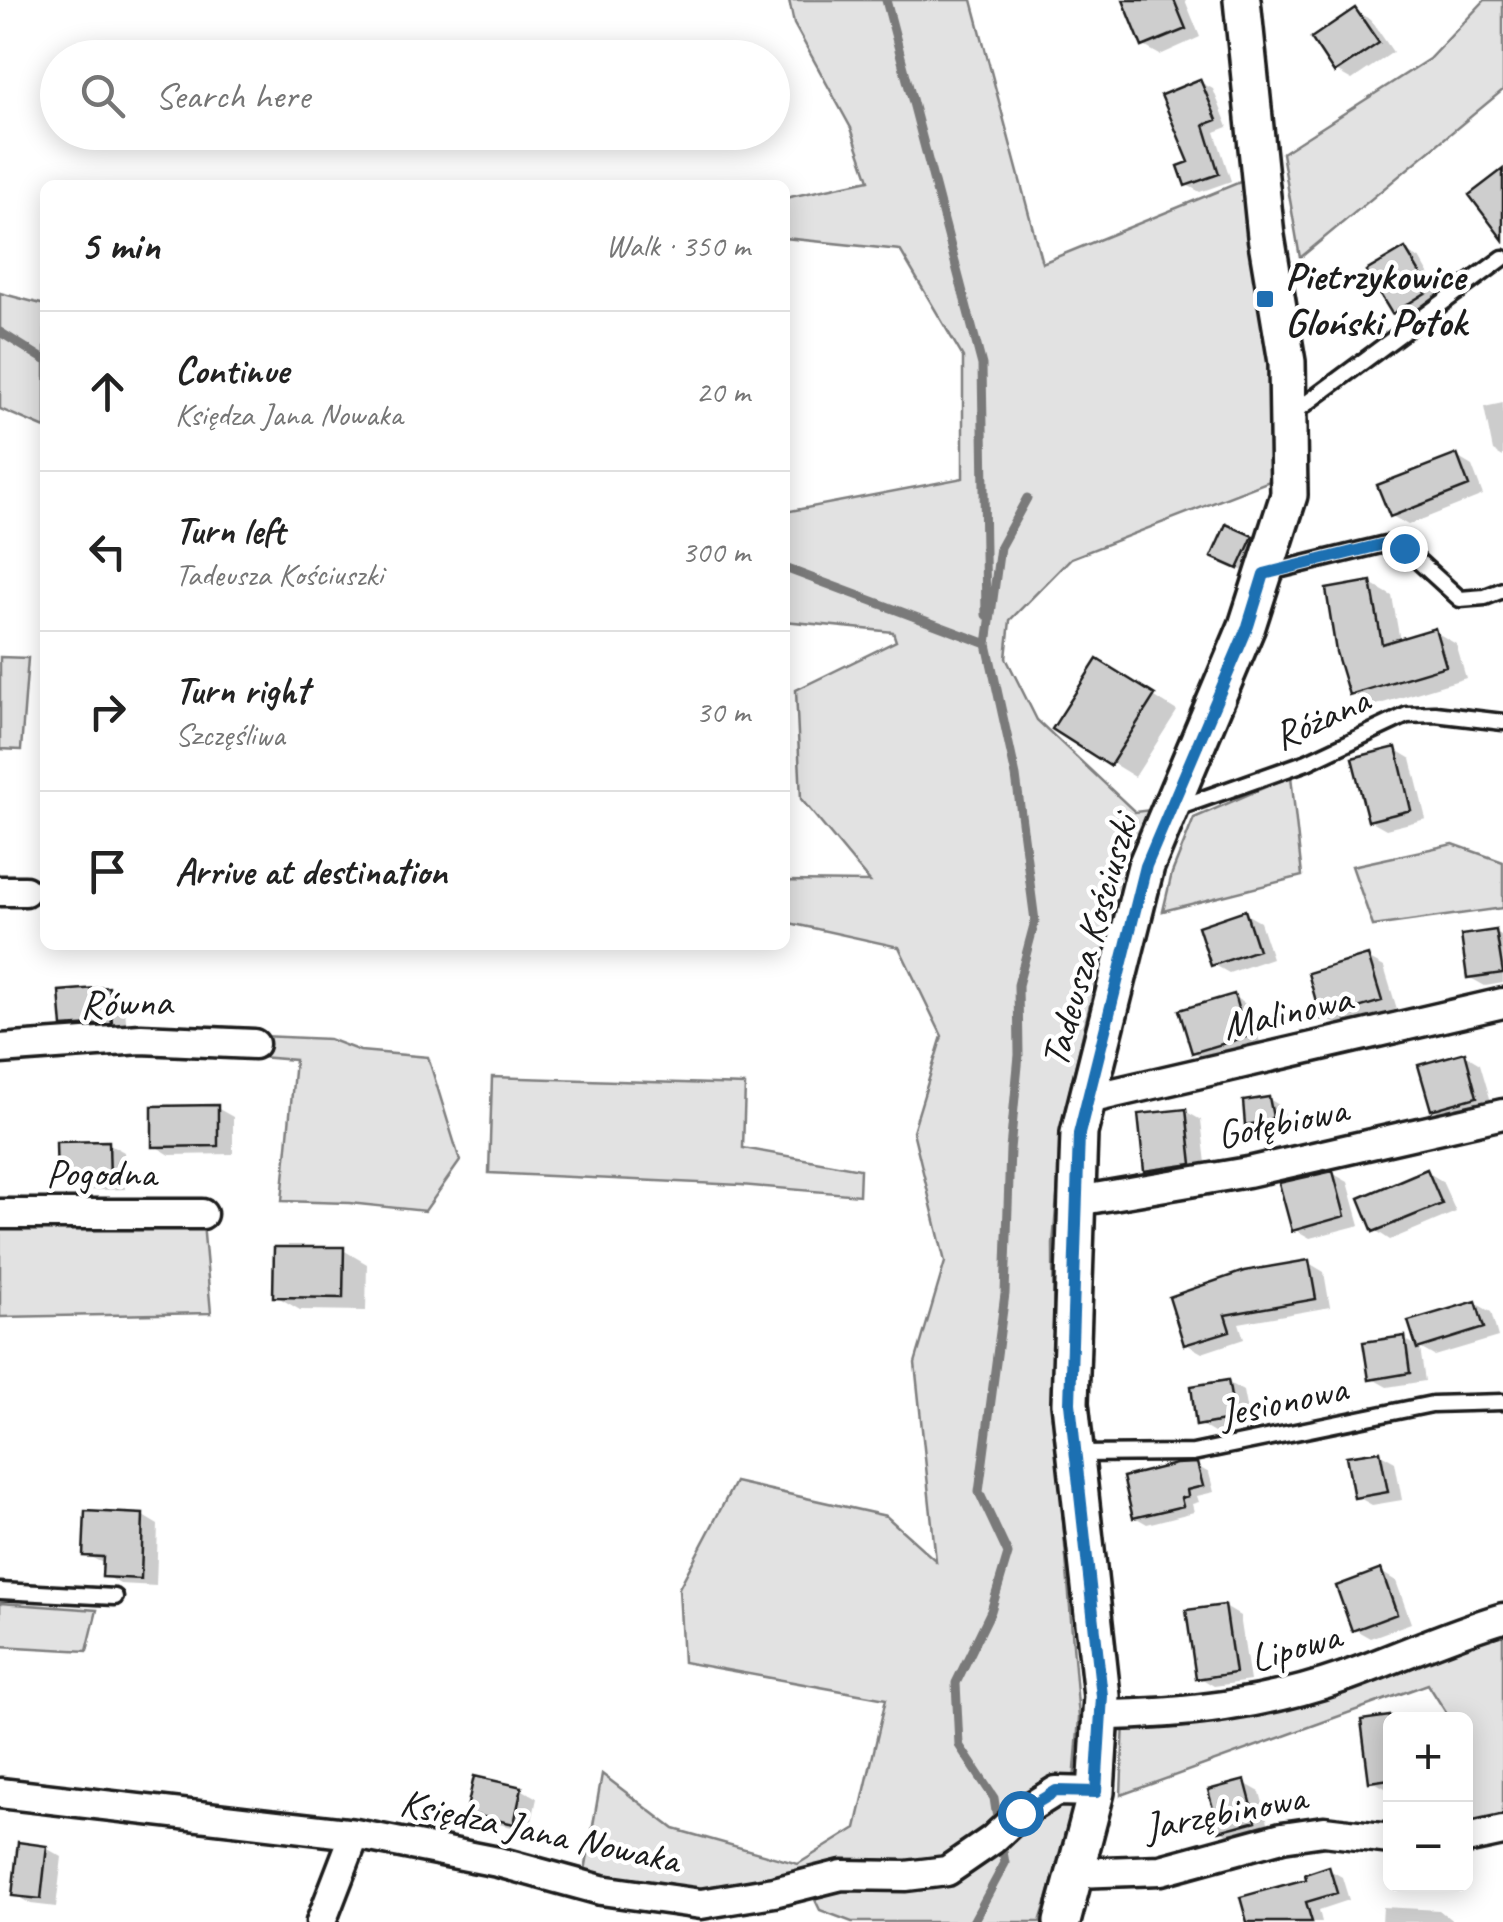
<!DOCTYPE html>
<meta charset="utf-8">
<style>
:root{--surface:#fff;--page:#f6f6f6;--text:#222;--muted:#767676;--line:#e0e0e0}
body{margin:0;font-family:Caveat,sans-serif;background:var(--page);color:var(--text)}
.controls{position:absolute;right:30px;bottom:30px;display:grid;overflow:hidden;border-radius:15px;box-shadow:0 5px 25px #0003}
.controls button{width:90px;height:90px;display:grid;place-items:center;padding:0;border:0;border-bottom:2px solid var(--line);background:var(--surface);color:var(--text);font:50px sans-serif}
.stop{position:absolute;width:30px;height:30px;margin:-22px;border:8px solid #1f6fb2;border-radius:50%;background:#fff}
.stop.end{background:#1f6fb2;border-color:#fff;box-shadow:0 2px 10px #0008}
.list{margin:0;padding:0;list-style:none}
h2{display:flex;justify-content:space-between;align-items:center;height:130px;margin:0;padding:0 40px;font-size:42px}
h2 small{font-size:32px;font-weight:400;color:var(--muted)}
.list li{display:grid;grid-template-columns:65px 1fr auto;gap:30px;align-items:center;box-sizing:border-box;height:160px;padding:0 40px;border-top:2px solid var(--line)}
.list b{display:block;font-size:38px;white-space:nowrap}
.list p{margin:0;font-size:32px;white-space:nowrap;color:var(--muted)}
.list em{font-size:32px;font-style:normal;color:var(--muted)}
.icon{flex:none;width:55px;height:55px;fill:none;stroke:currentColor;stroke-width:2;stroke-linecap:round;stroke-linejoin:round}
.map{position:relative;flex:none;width:1503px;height:1922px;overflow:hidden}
.search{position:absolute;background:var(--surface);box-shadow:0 5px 25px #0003;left:40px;top:40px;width:750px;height:110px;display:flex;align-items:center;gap:25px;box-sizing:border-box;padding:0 35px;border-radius:55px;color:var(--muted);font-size:38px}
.panel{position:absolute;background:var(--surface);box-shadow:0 5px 25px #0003;left:40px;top:180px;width:750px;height:770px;border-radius:15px}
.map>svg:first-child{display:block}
.green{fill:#e2e2e2;stroke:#7f7f7f;stroke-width:2.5}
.shadow{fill:#0003}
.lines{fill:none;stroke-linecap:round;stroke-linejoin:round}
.stream{stroke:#7a7a7a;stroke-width:9}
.building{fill:#cecece;stroke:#1c1c1c;stroke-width:2.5}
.service-casing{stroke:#1c1c1c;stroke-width:21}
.minor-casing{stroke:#1c1c1c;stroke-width:35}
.tertiary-casing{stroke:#1c1c1c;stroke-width:42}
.service{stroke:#fff;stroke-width:14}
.minor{stroke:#fff;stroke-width:28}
.tertiary{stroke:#fff;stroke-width:35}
.route{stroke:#1f6fb2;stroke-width:12}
.poi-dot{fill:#1f6fb2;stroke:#fff;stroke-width:4}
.labels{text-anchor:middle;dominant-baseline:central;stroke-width:9;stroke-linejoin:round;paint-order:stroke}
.poi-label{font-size:40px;font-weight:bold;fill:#1c1c1c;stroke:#fff;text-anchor:start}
.street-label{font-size:40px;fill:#1c1c1c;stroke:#fff}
</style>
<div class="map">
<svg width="1503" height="1922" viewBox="0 0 1503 1922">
<rect width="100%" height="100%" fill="#fff"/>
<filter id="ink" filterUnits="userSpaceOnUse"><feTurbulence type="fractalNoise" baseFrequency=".01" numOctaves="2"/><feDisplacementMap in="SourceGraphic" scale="20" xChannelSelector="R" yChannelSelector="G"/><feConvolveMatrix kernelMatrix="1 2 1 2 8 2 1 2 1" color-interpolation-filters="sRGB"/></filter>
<g filter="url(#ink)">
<path class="green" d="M789,0H972L1042,263L1245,180L1265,316L1280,477L1071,558L1010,620L1006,658L1037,720L1135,812L1151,810L1127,890L1101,958L1064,1115L1053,1244L1054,1410L1079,1718L1071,1821L1040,1922H852L820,1910L804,1877L710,1892L658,1889L585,1871L602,1774L674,1829L798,1864L856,1828L886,1699L683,1662L679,1588L735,1482L886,1516L936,1561L915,1363L945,1262L913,1131L942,1036L899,947L785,922V881L870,882L801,799L796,690L896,641L893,632L785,621V512L963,478V357L900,250L785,238V198L869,180L851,128L794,24Z
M1485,0H1503V90L1300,258L1282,153L1429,59Z
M0,293L45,305V428L0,409Z
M0,657L28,658L21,750L0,749Z
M1291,776L1302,876L1163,911L1172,873L1194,818Z
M1453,844L1503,862V908L1373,926L1352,866Z
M261,1036L329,1039L360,1051L428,1057L460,1161L425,1211L349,1203L282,1201L295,1060L260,1057Z
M492,1077L745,1085L743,1148L860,1169L859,1195L741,1185L489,1173Z
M0,1222L203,1223L211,1313L0,1317Z
M0,1603L97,1610L87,1651L0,1646Z
M1503,1625V1820L1474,1825L1466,1778V1720L1450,1719L1428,1684L1121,1795L1124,1720L1167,1722Z"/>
<path class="shadow" d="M1141,0H1185L1200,37L1160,55L1144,46Z
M1356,11L1371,20L1393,52L1352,80L1336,71Z
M147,45L154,49L155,58H129V46Z
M1200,82L1213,89L1228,127L1215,132L1231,181L1200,192L1187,185L1193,164Z
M1405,251L1421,260L1444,300L1409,321L1393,312Z
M1503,403V457L1493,451L1484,407Z
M1457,457L1472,466L1483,495L1408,525L1392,516Z
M1227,527L1268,547L1255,576L1230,565Z
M1371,584L1392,596L1400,641L1434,631L1456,644L1466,678L1373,706L1351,693Z
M1122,676L1177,711L1135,777L1112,763Z
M1396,750L1411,759L1426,819L1386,829L1370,820Z
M1244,913L1260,922L1272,958L1229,973L1213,964Z
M1496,933L1503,937V983L1485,986L1469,977Z
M1368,958L1384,967L1397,1009L1339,1026L1323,1017Z
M108,989L124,998L127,1031L80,1035L64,1026Z
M1234,997L1249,1006L1261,1046L1209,1061L1194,1052Z
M1465,1055L1480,1064L1492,1105L1449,1118L1433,1108Z
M1269,1099L1284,1108L1287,1125L1263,1133L1247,1124Z
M217,1108L233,1117V1154L170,1155L155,1146Z
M1185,1111L1201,1120L1207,1172L1162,1178L1146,1169Z
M108,1143L124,1152L125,1189L75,1191L60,1182Z
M1427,1172L1442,1181L1456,1212L1390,1240L1375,1230Z
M1332,1173L1348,1182L1360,1225L1310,1238L1294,1229Z
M343,1250L367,1264L366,1311L300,1310L276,1296Z
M1309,1263L1324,1272L1330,1307L1239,1323L1244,1339L1202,1353L1186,1344L1172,1299Z
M1475,1303L1491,1312L1498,1337L1434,1356L1420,1348L1425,1381L1387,1387L1371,1378L1404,1339L1419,1347Z
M1227,1382L1243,1391L1250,1427L1214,1433L1199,1424Z
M1379,1453L1395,1462L1402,1500L1372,1505L1356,1496Z
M1197,1466L1209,1473L1214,1492L1197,1496L1199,1502L1192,1504L1194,1512L1147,1524L1135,1517Z
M143,1516L158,1525L156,1586L120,1584L105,1575V1564L86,1555Z
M1381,1572L1396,1581L1411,1623L1370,1638L1354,1629Z
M1225,1607L1240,1616L1250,1681L1214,1686L1199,1677Z
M1396,1718L1399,1720H1390V1789H1387L1371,1780L1364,1722Z
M1244,1783L1260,1792L1270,1830L1237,1839L1221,1830Z
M521,1789L537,1798L530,1831L484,1821L469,1812Z
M46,1848L62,1857L56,1907L31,1904L15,1895Z
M1328,1869L1342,1877L1349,1900L1319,1910L1322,1922H1249Z
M1383,1907L1439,1910L1454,1922H1382Z"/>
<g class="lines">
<path class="stream" d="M886,0L982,365L986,615
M0,332L45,360
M785,568L987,644V640
M998,1825L994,1798L959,1745L956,1683L991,1611L1008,1554L979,1492L1005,1294L1010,1149L1019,1055L1018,985L1035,921L1016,776L987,644L1000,547L1027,498
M973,1922L1005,1863L1001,1840"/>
</g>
<path class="building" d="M1123,0H1174L1186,29L1142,47Z
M1355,8L1379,43L1334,73L1311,38Z
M1200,79L1217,120L1204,125L1219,174L1185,186L1178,166L1189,162L1161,95Z
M1503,169V240L1469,195Z
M1405,248L1430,290L1392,314L1366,271Z
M1457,454L1469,486L1390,517L1377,485Z
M1226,524L1253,536L1238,569L1211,557Z
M1371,581L1382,644L1435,628L1446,666L1349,695L1336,652L1326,589Z
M1097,659L1155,695L1110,766L1052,729Z
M1396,747L1411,810L1368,821L1352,758Z
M1245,910L1258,950L1211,966L1198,926Z
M1496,930L1503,973L1467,978L1461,935Z
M1368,955L1382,1001L1321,1019L1308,973Z
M109,987L112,1024L62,1027L59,991Z
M1234,994L1246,1037L1192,1053L1179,1010Z
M1465,1052L1477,1097L1431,1110L1418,1065Z
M1269,1097L1273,1117L1264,1122L1245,1125L1243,1101Z
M218,1105V1146L152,1147V1106Z
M1186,1109L1192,1164L1144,1171L1138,1114Z
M109,1141L110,1181L57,1183L56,1142Z
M1427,1169L1442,1204L1373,1232L1359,1198Z
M1333,1171L1345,1216L1292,1231L1279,1183Z
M274,1247H344L343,1298L273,1297Z
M1309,1260L1316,1299L1225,1315L1230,1331L1184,1345L1169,1297L1244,1271Z
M1476,1301L1484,1328L1417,1349L1408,1321Z
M1405,1336L1410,1373L1369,1380L1363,1342Z
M1228,1380L1235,1419L1196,1426L1191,1386Z
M1380,1451L1388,1492L1354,1498L1346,1456Z
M1197,1463L1203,1486L1187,1490L1188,1496L1181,1498L1183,1506L1133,1518L1123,1477L1176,1464Z
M85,1511L143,1514L141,1579L102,1577L103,1557L83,1556Z
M1381,1569L1397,1614L1352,1631L1336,1586Z
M1225,1605L1235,1673L1196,1679L1186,1610Z
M1390,1716V1779L1369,1782L1361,1720Z
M474,1776L522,1787L514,1824L466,1813Z
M1245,1780L1256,1821L1219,1831L1208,1790Z
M18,1842L47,1846L41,1899L12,1896Z
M1329,1866L1337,1893L1306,1902L1312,1922H1247L1240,1897L1306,1879L1305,1874Z"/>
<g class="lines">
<g class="service-casing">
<path id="service" d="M1292,414L1503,258
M1270,572L1385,544L1404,548L1460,599L1485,597L1503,590
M1177,808L1307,762L1407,715L1435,714L1503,722
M1076,1454L1193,1453L1432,1404L1503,1402
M0,1591L115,1597"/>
</g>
<g class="minor-casing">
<path id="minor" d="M0,891H25
M0,1049L141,1039L254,1044
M1088,1099L1503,1003
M1077,1201L1248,1172L1503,1114
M0,1214H202
M1101,1715C1185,1714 1264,1705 1344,1677C1397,1658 1449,1634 1503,1618
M0,1793L355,1834L498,1862L601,1890L701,1904L774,1892L842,1875L906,1876L947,1871L992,1840L1021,1813L1056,1791L1096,1792
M1466,1839L1503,1831
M1075,1873L1161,1870L1282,1837L1324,1831L1390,1839
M321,1922L355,1834"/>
</g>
<g class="tertiary-casing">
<path id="tertiary" d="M1062,1922L1096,1792L1102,1696L1070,1403L1079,1133L1146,866L1247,626L1289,495L1287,362L1266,236L1242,0"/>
</g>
<use href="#service" class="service"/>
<use href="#minor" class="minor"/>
<use href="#tertiary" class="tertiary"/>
</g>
</g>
<g class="lines" filter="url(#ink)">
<path class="route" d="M1020,1813L1056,1791L1096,1792L1102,1696L1070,1403L1079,1134L1146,866L1248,626L1264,574L1384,544L1404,548"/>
</g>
<rect class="poi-dot" x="1255" y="289" width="20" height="20" rx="5"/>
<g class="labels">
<g class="poi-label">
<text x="1285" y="276">Pietrzykowice<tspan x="1285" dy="46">Gloński Potok</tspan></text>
</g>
<g class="street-label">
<text transform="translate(1321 718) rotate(-24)">Różana</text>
<text transform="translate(1089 941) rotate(-74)">Tadeusza Kościuszki</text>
<text transform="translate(126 1003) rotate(-2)">Równa</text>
<text transform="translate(1287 1012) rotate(-13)">Malinowa</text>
<text transform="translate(1282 1122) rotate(-12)">Gołębiowa</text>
<text x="101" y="1173">Pogodna</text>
<text transform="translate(1283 1401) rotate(-12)">Jesionowa</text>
<text transform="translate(1295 1647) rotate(-16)">Lipowa</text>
<text transform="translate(1225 1812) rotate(-11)">Jarzębinowa</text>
<text transform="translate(540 1831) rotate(12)">Księdza Jana Nowaka</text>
</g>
</g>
</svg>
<div class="controls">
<button>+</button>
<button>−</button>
</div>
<div class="stop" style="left:1020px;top:1813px"></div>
<div class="stop end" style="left:1404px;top:548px"></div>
<div class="search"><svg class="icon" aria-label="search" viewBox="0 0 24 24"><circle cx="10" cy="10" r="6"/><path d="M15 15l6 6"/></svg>Search here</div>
<section class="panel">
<h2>5 min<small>Walk · 350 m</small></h2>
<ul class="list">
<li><svg class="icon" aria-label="ahead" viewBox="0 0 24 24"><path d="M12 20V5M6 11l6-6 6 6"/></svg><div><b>Continue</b><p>Księdza Jana Nowaka</p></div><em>20 m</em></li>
<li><svg class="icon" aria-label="left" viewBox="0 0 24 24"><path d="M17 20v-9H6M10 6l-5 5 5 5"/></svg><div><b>Turn left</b><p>Tadeusza Kościuszki</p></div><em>300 m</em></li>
<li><svg class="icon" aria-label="right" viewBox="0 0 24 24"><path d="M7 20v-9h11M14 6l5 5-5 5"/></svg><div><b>Turn right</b><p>Szczęśliwa</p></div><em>30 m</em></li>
<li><svg class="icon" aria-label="arrive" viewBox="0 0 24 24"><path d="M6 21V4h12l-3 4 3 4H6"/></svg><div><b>Arrive at destination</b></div></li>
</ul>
</section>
</div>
